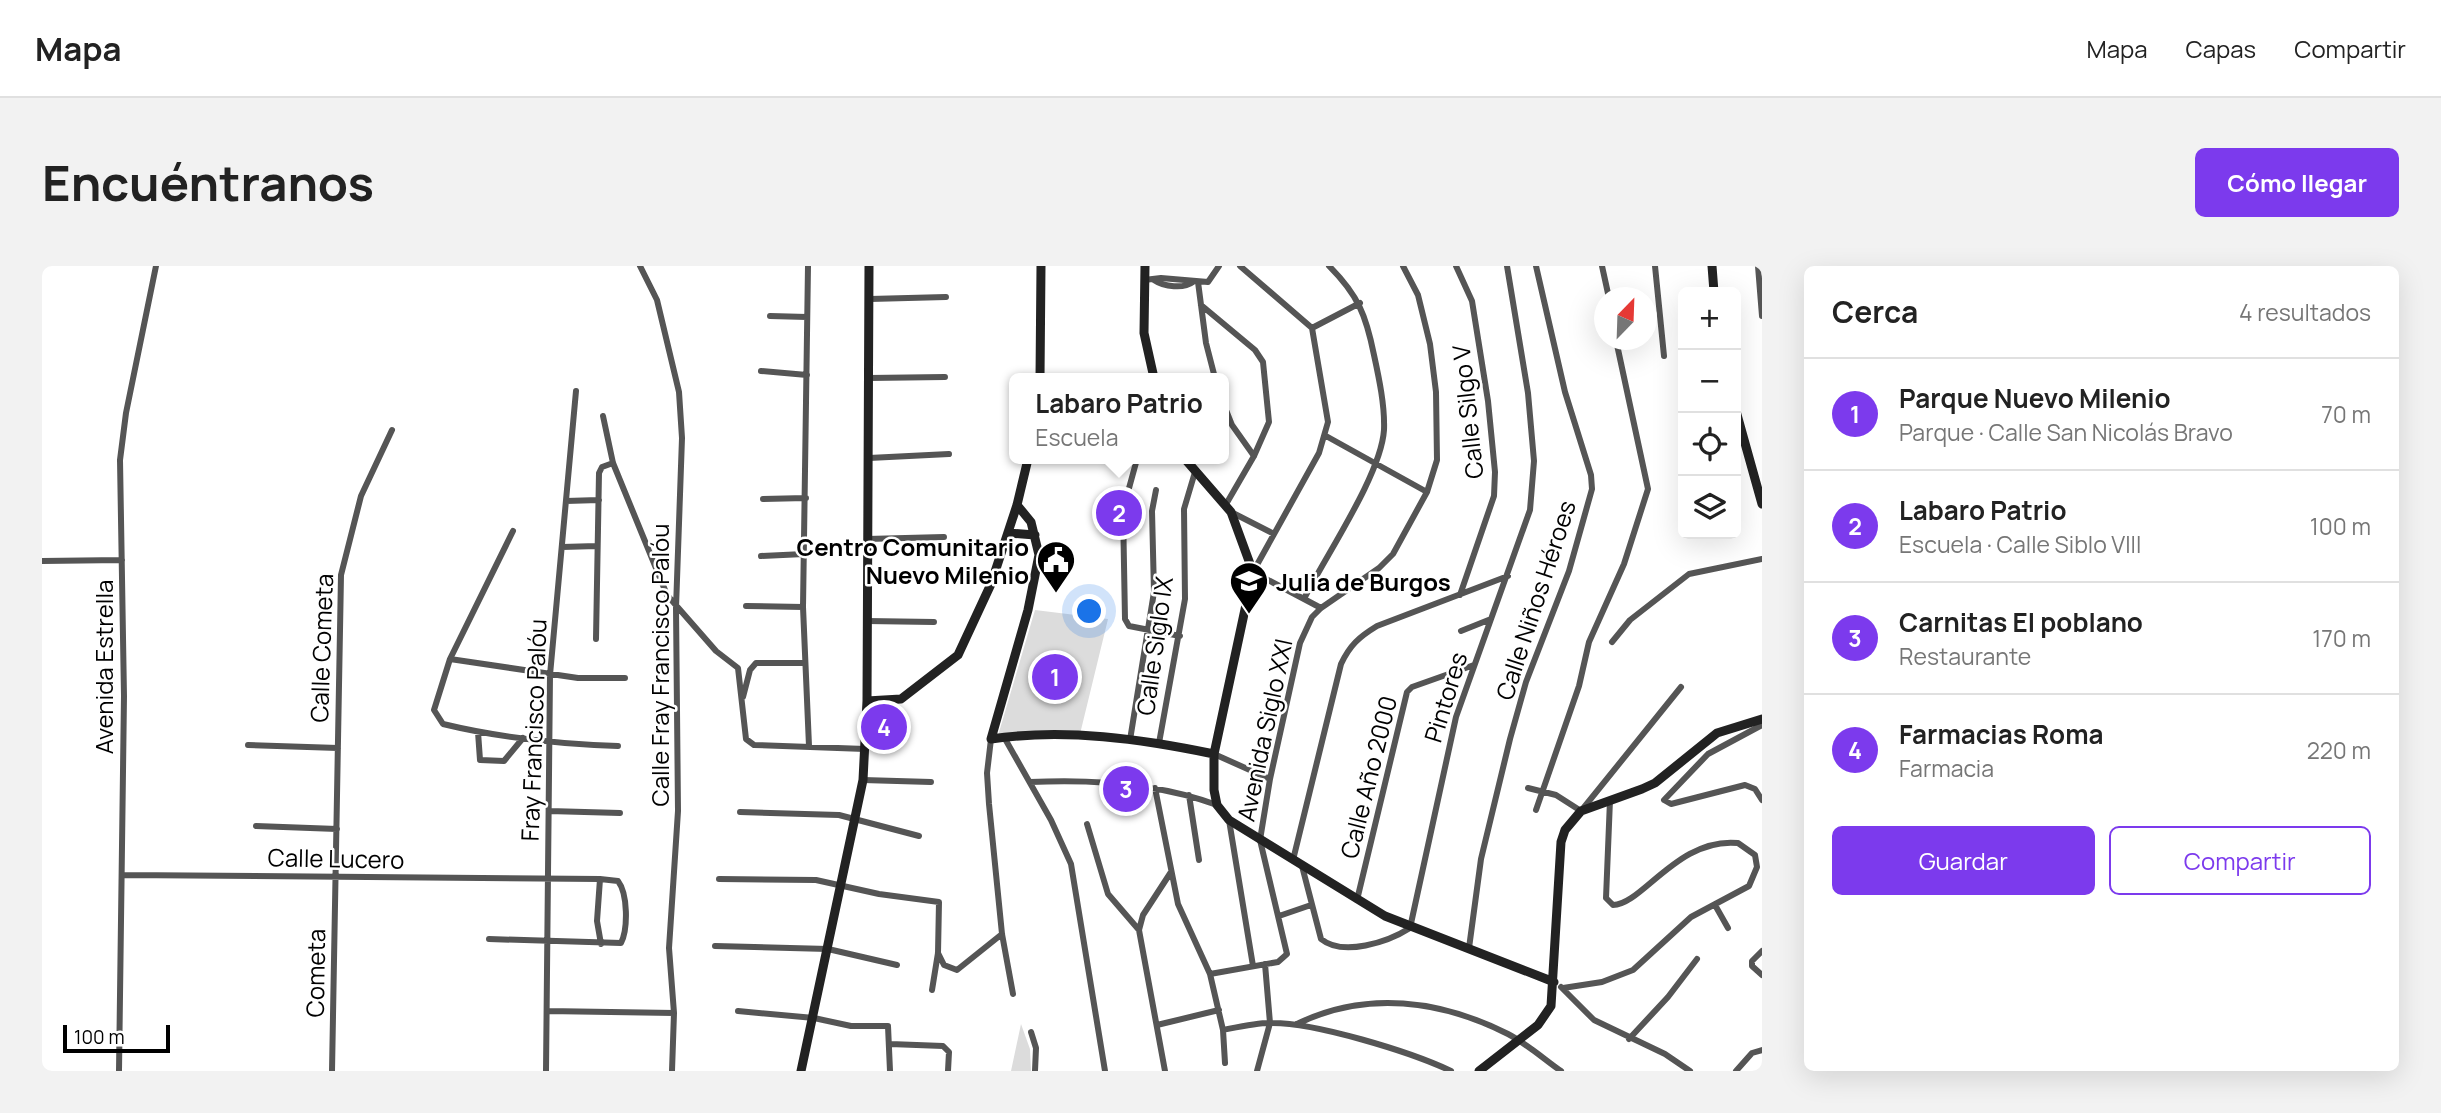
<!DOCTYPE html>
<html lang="es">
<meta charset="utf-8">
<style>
:root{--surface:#fff;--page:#f2f2f2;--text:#222;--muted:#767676;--line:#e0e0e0;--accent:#7c3aed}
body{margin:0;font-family:Manrope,sans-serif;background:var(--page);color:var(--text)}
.controls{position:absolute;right:21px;top:21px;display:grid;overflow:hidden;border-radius:10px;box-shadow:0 7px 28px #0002}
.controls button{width:63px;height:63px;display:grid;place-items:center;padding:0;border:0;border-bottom:2px solid var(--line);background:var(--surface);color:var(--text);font:35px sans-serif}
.compass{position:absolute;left:1552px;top:21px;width:63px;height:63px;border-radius:50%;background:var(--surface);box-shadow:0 7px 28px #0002;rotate:23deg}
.scale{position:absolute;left:21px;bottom:18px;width:107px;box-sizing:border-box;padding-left:7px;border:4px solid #000;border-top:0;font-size:19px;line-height:24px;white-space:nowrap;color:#000;-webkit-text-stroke:5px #fff;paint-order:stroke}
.you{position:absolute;left:1048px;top:346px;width:24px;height:24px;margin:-18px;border:5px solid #fff;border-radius:50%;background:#1a73e8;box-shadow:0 0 0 10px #1a73e833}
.badge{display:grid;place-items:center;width:46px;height:46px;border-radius:50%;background:var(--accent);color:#fff;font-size:23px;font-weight:700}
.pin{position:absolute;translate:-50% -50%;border:4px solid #fff;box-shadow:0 2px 7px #0006}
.popup{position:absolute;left:967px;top:107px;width:220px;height:91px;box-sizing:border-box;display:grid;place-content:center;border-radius:10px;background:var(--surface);filter:drop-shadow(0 2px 5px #0005);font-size:23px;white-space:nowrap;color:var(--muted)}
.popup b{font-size:26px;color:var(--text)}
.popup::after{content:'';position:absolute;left:50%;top:100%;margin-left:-14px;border:14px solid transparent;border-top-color:var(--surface)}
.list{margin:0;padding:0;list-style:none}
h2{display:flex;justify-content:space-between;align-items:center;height:91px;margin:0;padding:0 28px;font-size:30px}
h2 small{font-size:23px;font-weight:400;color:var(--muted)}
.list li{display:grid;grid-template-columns:46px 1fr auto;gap:21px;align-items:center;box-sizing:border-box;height:112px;padding:0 28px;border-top:2px solid var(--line)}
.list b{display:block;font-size:26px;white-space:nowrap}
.list p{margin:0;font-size:23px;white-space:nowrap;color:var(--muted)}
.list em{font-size:23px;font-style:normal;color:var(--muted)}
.actions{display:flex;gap:14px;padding:21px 28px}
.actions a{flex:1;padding:16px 0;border:2px solid var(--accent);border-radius:10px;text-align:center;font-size:24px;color:var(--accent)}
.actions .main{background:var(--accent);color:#fff}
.icon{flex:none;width:38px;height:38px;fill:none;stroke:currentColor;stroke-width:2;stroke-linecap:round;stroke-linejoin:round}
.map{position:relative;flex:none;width:1720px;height:805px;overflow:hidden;border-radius:10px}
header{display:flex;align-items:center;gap:42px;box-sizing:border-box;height:98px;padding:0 35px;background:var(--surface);border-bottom:2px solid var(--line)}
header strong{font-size:33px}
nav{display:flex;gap:38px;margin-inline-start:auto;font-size:24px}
.intro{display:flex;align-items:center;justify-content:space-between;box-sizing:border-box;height:168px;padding:0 42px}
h1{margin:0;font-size:49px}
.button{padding:18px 32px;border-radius:10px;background:var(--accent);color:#fff;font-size:24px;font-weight:700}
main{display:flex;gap:42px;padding:0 42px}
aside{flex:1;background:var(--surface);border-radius:10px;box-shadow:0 7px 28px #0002}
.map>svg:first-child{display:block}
.green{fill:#dcdcdc}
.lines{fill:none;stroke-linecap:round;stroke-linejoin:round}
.street{stroke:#555;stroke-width:6}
.secondary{stroke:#222;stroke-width:9}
.labels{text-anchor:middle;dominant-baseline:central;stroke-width:5;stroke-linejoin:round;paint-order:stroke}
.street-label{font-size:24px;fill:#000;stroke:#fff}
.poi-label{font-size:24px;font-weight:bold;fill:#000;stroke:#fff;text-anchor:end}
</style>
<header>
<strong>Mapa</strong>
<nav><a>Mapa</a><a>Capas</a><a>Compartir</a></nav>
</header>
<div class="intro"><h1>Encuéntranos</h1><a class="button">Cómo llegar</a></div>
<main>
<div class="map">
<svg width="1720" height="805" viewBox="0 0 1720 805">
<rect width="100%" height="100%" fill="#fff"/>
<path class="green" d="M993,344L1066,353L1038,468L955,473Z
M979,758L988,783L989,805H969Z"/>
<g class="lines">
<path class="street" d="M598,0L615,34L637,126L640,172L634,342L636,545L627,682L632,747L630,805
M766,0L761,341L767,480
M1198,0L1270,62L1286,156L1277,187L1211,306L1279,342
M1414,0L1430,35L1446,135L1453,206L1452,230L1418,329
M1560,0L1567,32
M1613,0L1622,90
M1716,0L1720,50
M1102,14L1119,12L1166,16L1177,0
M1112,14C1122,21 1142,23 1151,16
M1156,16L1164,77L1173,112
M828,33L904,31
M1159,39L1213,84L1221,96L1227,156L1212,190L1183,240
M728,50L765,51
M1270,62L1318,37
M719,105L765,109
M827,112L903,111
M1182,139L1190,159L1212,190
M561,150L571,197L625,329L674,385L696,402L704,473L712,479L823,483
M1284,170L1385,226
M827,192L907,188
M1095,193L1081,244L1083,353L1087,360L1138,370
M721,233L764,232
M524,235L557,234
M1189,246L1232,268
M471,265L408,393L392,444L401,458C459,472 516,478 576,480
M825,273L902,271
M520,281L555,280
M719,290L762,288
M0,295L80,294
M1262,333C1284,289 1339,209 1342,164C1343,140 1337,112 1332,89C1324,49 1316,29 1287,0
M704,340L761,341
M825,355L892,356
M1419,365L1449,353
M554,373L557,207L560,201L571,197
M1570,376L1588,354L1647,308L1720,293
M408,393L536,412H583
M701,431L708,404L714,397H762
M1720,459L1666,488L1622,534L1629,538L1703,519L1713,523L1720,534
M436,466L438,494L462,495L481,472
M962,471L1009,554L1029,598L1063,805
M949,473L945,507L947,538L960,668L971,728
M1088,474L1112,326L1110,245L1114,224
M1117,477L1143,333L1142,243L1153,206
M206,479L296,482
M1172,488L1228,513
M821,514L889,516
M988,516C1051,513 1116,517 1175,539
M1113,522L1136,638L1168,708L1181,764L1183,797
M1486,522L1514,529L1539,545L1639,421
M1147,529L1157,594
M1494,544L1537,420L1547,376L1582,298L1606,223L1574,74
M507,545L578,547
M698,546L797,549L877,570
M1187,554L1211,700
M1045,558L1066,628L1097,664
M214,560L295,563
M1251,594L1299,398C1308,379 1317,371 1335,360L1466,310
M1260,600L1279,673C1301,691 1346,676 1368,662L1414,451L1488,244L1492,195L1486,127L1465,0
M81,609L558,613L576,615C586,628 586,663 579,677L447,673
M558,613L555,655L559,678
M677,613L774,614L837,628L897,636L896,687L890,724
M1315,634L1365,426L1370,421L1432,399
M1673,639L1686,662
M1237,650L1269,639
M673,680L786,683L855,699
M1427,682L1439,593L1468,473L1484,416L1527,305L1550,223L1549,209L1523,126L1494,0
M1720,685L1710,695V700L1720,709
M896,687L902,699L915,704L960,668
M1168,708L1236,696L1245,688L1218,574L1228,513L1258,377L1270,351L1279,342L1337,302L1351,288L1385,226L1395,194L1394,126L1388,78L1376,29L1361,0
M1519,721L1552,754L1623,788L1648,805
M1521,722L1560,716L1591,704L1649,651L1707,620L1715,601L1713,589L1696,577C1636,571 1600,639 1571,639L1564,632L1568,534
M505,745L632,747
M696,745L772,752L809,760H846L848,805
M1255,758C1324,724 1399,734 1466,768C1485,778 1502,793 1519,805
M1115,759L1177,744
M1181,764C1196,761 1213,757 1228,757C1272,756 1369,786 1409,805
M989,766L994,782L993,805
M1587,773L1626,731L1655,693
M848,778L901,780L907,786L906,805
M77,805L82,430L78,194L84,147L114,0
M290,805L299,309L319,230L350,164
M504,805L508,409L534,125
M1123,805L1097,664L1101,649L1129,606
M1215,805L1228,757L1223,698
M1694,805L1710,787L1720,784"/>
<path class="secondary" d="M1103,0L1102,67L1112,112
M1670,0L1672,26
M998,112L999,0
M1694,145L1720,238
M1143,193L1189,246L1211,306L1172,488V524L1175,539L1187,554L1343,650L1512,716
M975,239L989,256L997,289L986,344L949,473C1023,462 1100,473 1172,488
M966,267L993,269
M825,435L859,433L916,389L949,318L975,239L986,193
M759,805L821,514L825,435L827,0
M1437,805L1496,759L1509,740L1519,576L1523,564L1539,545L1600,523L1613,517L1675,467L1720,453"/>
</g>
<defs>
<g id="civic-pin" transform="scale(2.0125)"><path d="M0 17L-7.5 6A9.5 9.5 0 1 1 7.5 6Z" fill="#000" stroke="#fff"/><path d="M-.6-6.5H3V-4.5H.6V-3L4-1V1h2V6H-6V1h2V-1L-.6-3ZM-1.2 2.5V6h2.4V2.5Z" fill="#fff"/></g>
<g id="school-pin" transform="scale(2.0125)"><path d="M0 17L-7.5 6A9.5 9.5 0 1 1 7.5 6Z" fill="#000" stroke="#fff"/><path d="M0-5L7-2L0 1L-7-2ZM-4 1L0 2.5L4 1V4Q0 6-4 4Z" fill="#fff"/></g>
</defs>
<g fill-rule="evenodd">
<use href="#civic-pin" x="1014" y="294"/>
<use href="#school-pin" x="1207" y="315"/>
</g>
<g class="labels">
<g class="street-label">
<text transform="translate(1425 146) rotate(-96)">Calle Silgo V</text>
<text transform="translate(1493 334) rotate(-72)">Calle Niños Héroes</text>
<text transform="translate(1112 380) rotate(-82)">Calle Siglo IX</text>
<text transform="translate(279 382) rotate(-88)">Calle Cometa</text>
<text transform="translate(617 399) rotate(-90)">Calle Fray Francisco Palóu</text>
<text transform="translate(61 401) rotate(-90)">Avenida Estrella</text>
<text transform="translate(1403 431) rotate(-73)">Pintores</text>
<text transform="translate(491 464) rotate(-88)">Fray Francisco Palóu</text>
<text transform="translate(1222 464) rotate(-78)">Avenida Siglo XXI</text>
<text transform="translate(1326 511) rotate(-76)">Calle Año 2000</text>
<text transform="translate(294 592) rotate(1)">Calle Lucero</text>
<text transform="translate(273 707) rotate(-89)">Cometa</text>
</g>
<g class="poi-label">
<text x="987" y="280">Centro Comunitario<tspan x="987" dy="28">Nuevo Milenio</tspan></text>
<text x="1234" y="315" text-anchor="start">Julia de Burgos</text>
</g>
</g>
</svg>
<div class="controls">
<button>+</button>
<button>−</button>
<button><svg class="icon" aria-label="locate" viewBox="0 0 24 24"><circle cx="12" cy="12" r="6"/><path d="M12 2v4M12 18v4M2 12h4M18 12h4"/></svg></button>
<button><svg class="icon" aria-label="layers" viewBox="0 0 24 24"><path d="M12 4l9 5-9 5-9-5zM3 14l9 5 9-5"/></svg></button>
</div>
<svg class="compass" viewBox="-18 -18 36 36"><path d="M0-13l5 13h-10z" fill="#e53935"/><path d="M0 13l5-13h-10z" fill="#767676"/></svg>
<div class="scale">100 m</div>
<div class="you"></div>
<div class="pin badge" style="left:1013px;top:411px">1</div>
<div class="pin badge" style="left:1077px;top:247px">2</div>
<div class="popup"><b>Labaro Patrio</b>Escuela</div>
<div class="pin badge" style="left:1084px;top:523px">3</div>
<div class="pin badge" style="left:842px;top:461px">4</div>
</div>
<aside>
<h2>Cerca<small>4 resultados</small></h2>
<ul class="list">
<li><span class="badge">1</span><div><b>Parque Nuevo Milenio</b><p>Parque · Calle San Nicolás Bravo</p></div><em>70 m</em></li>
<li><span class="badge">2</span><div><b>Labaro Patrio</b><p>Escuela · Calle Siblo VIII</p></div><em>100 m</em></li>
<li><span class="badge">3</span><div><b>Carnitas El poblano</b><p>Restaurante</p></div><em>170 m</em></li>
<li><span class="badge">4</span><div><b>Farmacias Roma</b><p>Farmacia</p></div><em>220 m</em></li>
</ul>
<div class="actions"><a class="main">Guardar</a><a>Compartir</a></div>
</aside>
</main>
